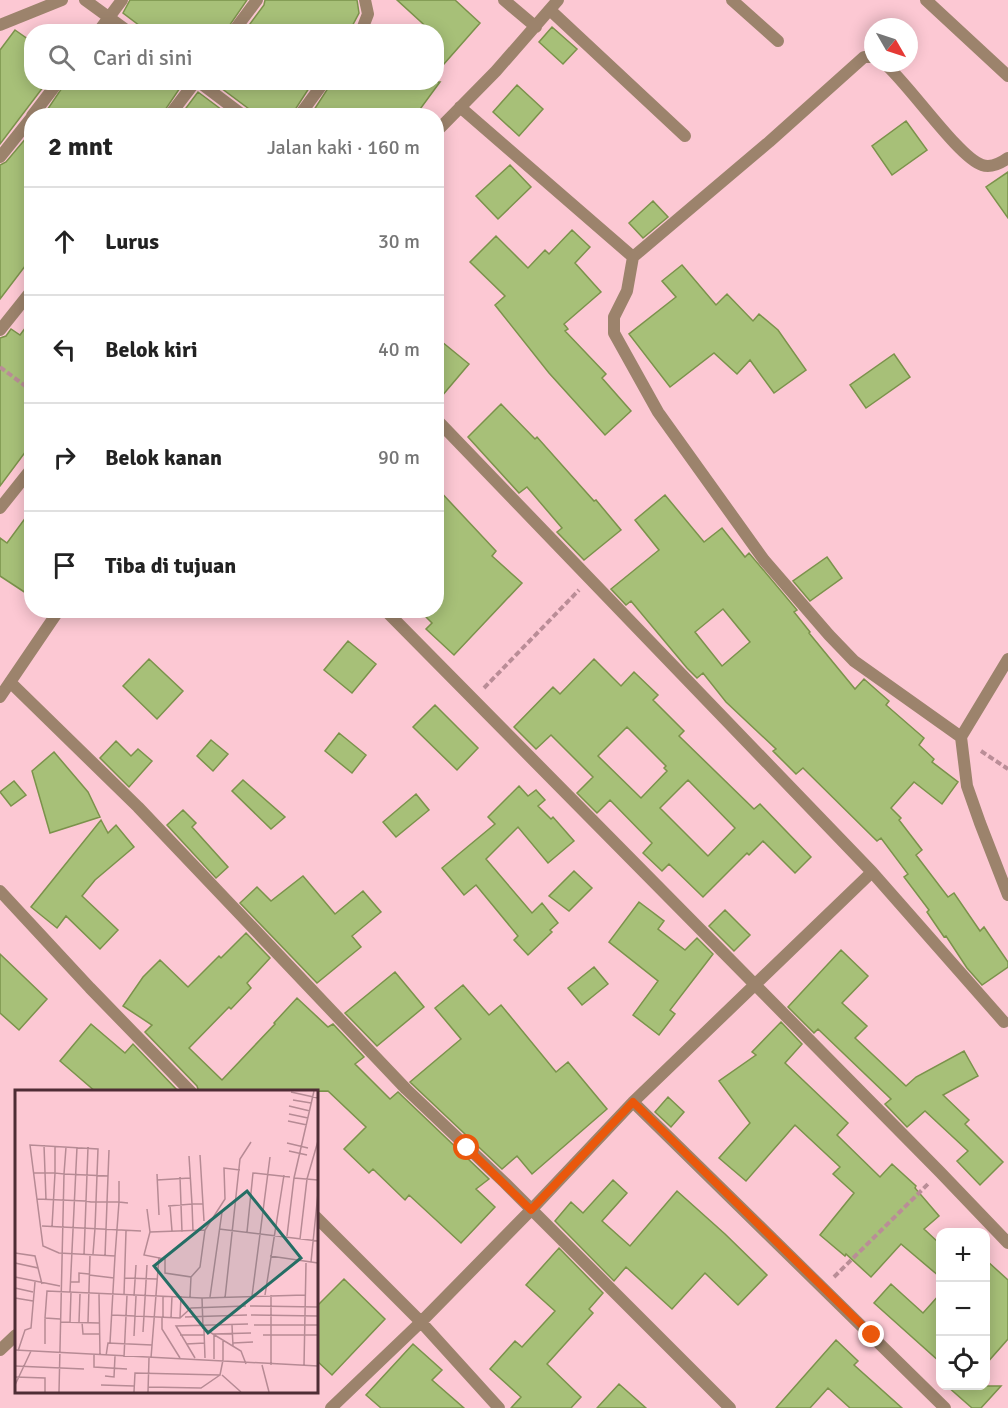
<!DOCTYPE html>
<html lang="id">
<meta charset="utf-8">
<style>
:root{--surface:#fff;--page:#f6f6f6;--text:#222;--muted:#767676;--line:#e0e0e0}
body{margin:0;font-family:Signika,sans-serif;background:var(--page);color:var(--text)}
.controls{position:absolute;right:18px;bottom:18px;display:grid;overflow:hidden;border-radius:12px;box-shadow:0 3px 15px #0003}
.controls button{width:54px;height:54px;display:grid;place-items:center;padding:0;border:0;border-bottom:2px solid var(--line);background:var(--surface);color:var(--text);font:30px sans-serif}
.compass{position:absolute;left:864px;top:18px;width:54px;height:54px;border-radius:50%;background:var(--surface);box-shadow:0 3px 15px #0003;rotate:129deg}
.stop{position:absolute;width:18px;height:18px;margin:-14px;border:4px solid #ea580c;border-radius:50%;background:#fff}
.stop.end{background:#ea580c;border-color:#fff;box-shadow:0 2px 6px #0008}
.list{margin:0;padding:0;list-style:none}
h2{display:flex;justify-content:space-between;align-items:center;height:78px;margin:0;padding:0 24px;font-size:26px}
h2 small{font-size:20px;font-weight:400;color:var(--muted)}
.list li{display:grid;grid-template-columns:39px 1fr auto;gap:18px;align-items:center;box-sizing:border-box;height:108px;padding:0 24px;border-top:2px solid var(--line)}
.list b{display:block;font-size:22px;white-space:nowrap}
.list em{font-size:20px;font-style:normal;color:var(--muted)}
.icon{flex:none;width:33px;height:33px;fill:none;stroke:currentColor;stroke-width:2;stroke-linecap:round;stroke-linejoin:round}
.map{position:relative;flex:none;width:1008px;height:1408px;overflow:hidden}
.search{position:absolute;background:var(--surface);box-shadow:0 3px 15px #0003;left:24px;top:24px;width:420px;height:66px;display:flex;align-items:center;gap:15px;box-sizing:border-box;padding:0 21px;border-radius:24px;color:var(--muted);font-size:22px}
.panel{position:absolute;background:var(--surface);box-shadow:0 3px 15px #0003;left:24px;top:108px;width:420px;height:510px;border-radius:24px}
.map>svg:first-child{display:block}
.building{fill:#a7c078;stroke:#7b924b;stroke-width:1.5;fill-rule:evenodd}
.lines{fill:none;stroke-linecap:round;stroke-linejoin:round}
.path{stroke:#ba8d97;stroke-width:4;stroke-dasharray:6 3;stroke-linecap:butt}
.minor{stroke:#9c836c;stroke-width:12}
.route{stroke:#ea580c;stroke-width:8}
.inset-road{fill:none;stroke:#b68a94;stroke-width:1.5}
.view{fill:#256e65;fill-opacity:0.15;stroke:#256e65;stroke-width:3}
.inset-edge{fill:none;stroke:#4e2d35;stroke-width:3}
</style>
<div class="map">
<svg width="1008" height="1408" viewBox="0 0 1008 1408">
<rect width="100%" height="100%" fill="#fcc8d3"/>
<path class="building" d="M130,0H247L225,32H148L123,13Z
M265,0H357L359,13L349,32H244L264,5Z
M397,0H455L480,23L436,73V32H432Z
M552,27L577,49L563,64L539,42Z
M15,30L32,42V82H47L0,144V50Z
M66,82H184L161,116H43Z
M213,82H313L291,116H252L249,109Z
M332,82H440L415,116H310Z
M517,85L543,109L519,136L493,112Z
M198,92L230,116H180Z
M906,121L927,150L892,175L872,146Z
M32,131V257L0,299V165L6,162Z
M510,165L531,187L498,219L476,196Z
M1008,172V218L986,187Z
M653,201L668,217L643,238L629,223Z
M572,230L590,247L575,263L601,292L564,324L568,329L565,331L606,374L602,378L631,411L605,435L549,373L495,305L505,296L470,262L496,236L528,268L545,250L549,254Z
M682,265L716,305L727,294L753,321L759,314L778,330L806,370L774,393L750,360L737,374L714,353L670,387L629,334L676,297L662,281Z
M32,319V443L0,486V338L6,336L11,329L20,335Z
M436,337L469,364L436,403Z
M894,354L910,377L866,408L850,385Z
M501,404L535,439L537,437L594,501L596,500L621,530L584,560L557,532L562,528L527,487L519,493L468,437Z
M436,487L496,551L492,556L522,583L454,655L426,629L432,623L419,610H436Z
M665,495L704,542L722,528L745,557L749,553L797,610L794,612L810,632L809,633L855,689L864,679L889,701L886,705L924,738L919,745L934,759L932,762L958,782L942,804L914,782L891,808L901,818L899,820L922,850L916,855L948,897L954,893L980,931L984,927L1008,962V967L982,985L967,968L946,936L944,937L927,912L929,910L904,877L908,874L881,838L877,841L803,768L796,774L773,751L776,749L726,702L703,673L697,678L687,668L631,601L626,605L611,589L659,550L635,520ZM723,609L750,642L722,666L695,632Z
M32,509V597L0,576V538L7,543Z
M827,557L842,578L810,601L793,581Z
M348,641L376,664L352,693L324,670Z
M149,659L183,691L157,719L123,686Z
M594,659L621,686L634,672L658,695L653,700L684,731L679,736L754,809L760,804L811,857L795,873L763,841L749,855L747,853L703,897L669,864L662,871L643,853L652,843L610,800L597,813L577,793L593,777L551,735L536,749L514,727L553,687L560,694ZM627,727L666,766L664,768L667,771L641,798L598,756ZM688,780L735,828L708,856L660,808Z
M435,705L478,748L457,770L413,727Z
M339,733L366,755L352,773L325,751Z
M211,740L228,754L213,771L197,756Z
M116,741L131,756L138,749L152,761L129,787L100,758Z
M54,752L88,792L100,817L50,833L32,771Z
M243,780L285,817L271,829L232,791Z
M14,781L26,795L11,806L0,792Z
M519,786L528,796L536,790L545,800L538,806L551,819L553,817L574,841L548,863L518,827L486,859L532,913L542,903L558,923L550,930L552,932L528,955L514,940L518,936L476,885L464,895L442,868L495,824L488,817Z
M416,794L429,810L396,837L383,822Z
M183,810L196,823L192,827L228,867L216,878L167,825Z
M101,820L108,833L116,825L134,847L95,880L82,896L118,930L100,949L66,916L57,928L31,907Z
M574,871L592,888L569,911L549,896Z
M303,876L335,914L363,891L381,912L352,936L361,947L317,983L240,903L257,887L271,901Z
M639,902L664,921L658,929L685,950L697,938L713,954L670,1010L675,1014L659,1035L633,1015L658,981L609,942Z
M725,910L750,935L734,951L709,926Z
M246,933L270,958L247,983L251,988L231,1009L229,1007L189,1048L222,1080L275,1024L274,1023L297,998L328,1027L333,1024L364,1057L355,1064L390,1099L398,1092L489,1179L476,1189L495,1207L461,1243L409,1195L405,1200L373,1169L369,1173L344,1149L366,1127L328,1091L199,1092L197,1086L145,1032L152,1025L123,1006L143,977L160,960L188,987L219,956L221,958Z
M841,950L868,976L842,1003L867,1026L855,1038L906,1086L916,1077L964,1051L978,1076L943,1095L969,1120L965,1124L1003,1162L980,1185L957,1161L968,1151L925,1111L907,1127L885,1104L891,1099L818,1029L814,1033L788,1007Z
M0,954L47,999L19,1030L0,1013Z
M594,967L608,984L582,1005L568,988Z
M395,972L424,1007L377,1046L345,1013Z
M463,985L489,1015L501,1005L556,1072L568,1062L607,1109L532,1174L517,1156L502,1169L410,1082L461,1039L435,1008Z
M781,1022L802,1044L785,1063L848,1123L837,1135L880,1177L892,1164L916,1186L915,1188L939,1216L924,1229L940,1244V1277L901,1244L871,1277L846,1254L845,1256L820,1235L854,1193L833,1174L840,1167L795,1125L746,1181L719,1158L750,1123L719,1081L756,1055L752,1052Z
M91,1024L125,1053L133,1044L179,1092H96L60,1061Z
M668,1097L684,1112L671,1127L655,1112Z
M613,1180L627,1193L602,1221L630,1246L677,1191L725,1234L767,1275L738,1305L705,1273L672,1309L626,1267L614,1281L555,1221L571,1202L583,1213Z
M559,1248L603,1293L589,1309L593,1313L547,1364L581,1397L571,1408H511L521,1397L490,1369L515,1341L522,1347L555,1311L526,1285Z
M986,1260L1008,1280V1339L986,1364Z
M344,1279L385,1319L332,1375L316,1360V1307Z
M891,1284L923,1313L940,1294V1362L874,1303Z
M836,1340L858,1361L854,1365L902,1408H850L828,1388L810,1408H776Z
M413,1344L442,1370L432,1380L464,1408H381L366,1395Z
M619,1384L646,1408H597Z
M947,1386H1001L981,1408H972Z"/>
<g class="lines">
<path class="path" d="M0,367L32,391
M484,688L579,590
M981,751L1008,769
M834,1277L929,1183"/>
<path class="minor" d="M85,0L129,32
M504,0L536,27
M732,0L778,41
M926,0L1008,76
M550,10L685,136
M0,25L62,0
M98,32L122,0
M233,32L257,0
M361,32L368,14L365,0
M884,63C908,83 959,158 982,165C991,168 1001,163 1008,158
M199,82L244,116
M460,107L633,257L769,142L864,57H873
M32,116L58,82
M169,116L195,82
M299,116L324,82
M436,132L496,71L558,0
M0,157L32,117
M633,257L627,291L614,317V333L658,412L764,560L829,635L854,661L961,737
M0,330L32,290
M436,419L872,872L1004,1022
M0,508L32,468
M385,610L940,1172L1008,1243
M1008,659L961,737L967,786L980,823L1008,895
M10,682L138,807L406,1089L505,1183L730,1408
M0,697L59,610
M0,891L90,988L191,1092
M633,1102L945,1408
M316,1217L421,1322L499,1408
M0,1350L16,1335
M331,1408L421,1322L531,1210L633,1102L872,872"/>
</g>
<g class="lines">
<path class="route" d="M467,1148L531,1210L633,1102L872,1335"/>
</g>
<g transform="translate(15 1090)">
<rect width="303" height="303" fill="#fcc8d3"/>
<path class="inset-road" d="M276,2L303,8M278,10L296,13M274,16L295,21M274,24L293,28M273,31L292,35M272,53L293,58M29,55L31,110M274,61L292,65M185,65L189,131M174,66L177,114H188M18,83H40V56M142,84L144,125M93,86L94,60M165,87L167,142M279,88L303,90M142,90L175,88M104,91V112L113,113M22,109L70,111L76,112H104L100,166L44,163L28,156L15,55L83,59L82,85L81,112L80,138L78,164M153,116L177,114L178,141M155,116L157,141M132,119L135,142L129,165L150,169V183L176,187L175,207M27,136L126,141M37,137L40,83L49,84L51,57M204,139L303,151M135,142L190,140M232,142L238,83L275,87M272,146L279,88L299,1M285,149L292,89L303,51M0,163L20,166L23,178M69,165L73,57M255,166L303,173M296,172L303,103M0,173L23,178L27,194M74,185L99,188M0,187L45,196M176,187L185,177L190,140L210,109L209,78L225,80M110,188L142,189M55,192H64V183L74,184M0,198L18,202M55,202L62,57M84,204L85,265M109,205L111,141M250,205L269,85M119,206L121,175M237,206L255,67M195,207L207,122M0,208L18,211M187,208L188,238L226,261L231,274M210,208L225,69L236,52M235,216L303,217M97,225L165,228L176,218L231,216M236,225L303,226M170,227L232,225M147,228V239L165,268M148,228V206M156,228L157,206M165,228L166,206M45,229L30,228L32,201L187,208L290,205M45,232L84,233M55,232L56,202M64,232L65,204M67,232L68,244H85M73,232L75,166M217,235L218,256M239,235H303M189,240L190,268M128,242L132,175M165,245H190M248,245H303M119,246L121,206M95,253L100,166M218,253L238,252M30,254V228M171,254L190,253M0,260L303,276M3,261L10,240L16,238L20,192M79,265V277L112,279M91,266L93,253L137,255M109,267L112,205M136,268L144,167M180,268L161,236L233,234M199,269V244L236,243M208,270V250M247,275L254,302M256,275V205M0,276L69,279M289,276L291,173M207,285L226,302M90,286L99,287L100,266M0,287L30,288V302M0,295L16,261M86,295L119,296M133,297L186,298L205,285M44,302L49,84L93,86L90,166M119,302L120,283L205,285L208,270M133,302L134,268"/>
<path class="view" d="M232,101L286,168L193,243L139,176Z"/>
<rect width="303" height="303" class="inset-edge"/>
</g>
</svg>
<div class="controls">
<button>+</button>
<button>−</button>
<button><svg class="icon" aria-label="locate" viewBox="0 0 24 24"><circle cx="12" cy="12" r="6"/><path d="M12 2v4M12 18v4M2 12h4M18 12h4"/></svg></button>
</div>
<svg class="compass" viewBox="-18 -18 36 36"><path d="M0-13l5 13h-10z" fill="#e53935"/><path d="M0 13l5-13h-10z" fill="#767676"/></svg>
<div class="stop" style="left:467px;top:1148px"></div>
<div class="stop end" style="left:872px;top:1335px"></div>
<div class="search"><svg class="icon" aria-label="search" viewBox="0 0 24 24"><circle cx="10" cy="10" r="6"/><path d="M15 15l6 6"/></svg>Cari di sini</div>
<section class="panel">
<h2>2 mnt<small>Jalan kaki · 160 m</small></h2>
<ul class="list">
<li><svg class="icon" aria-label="ahead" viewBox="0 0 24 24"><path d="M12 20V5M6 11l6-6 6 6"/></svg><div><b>Lurus</b></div><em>30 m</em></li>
<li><svg class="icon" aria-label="left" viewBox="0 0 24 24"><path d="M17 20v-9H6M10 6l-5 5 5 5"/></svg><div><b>Belok kiri</b></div><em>40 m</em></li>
<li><svg class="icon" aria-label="right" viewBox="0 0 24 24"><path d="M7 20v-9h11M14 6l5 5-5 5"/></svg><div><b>Belok kanan</b></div><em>90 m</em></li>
<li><svg class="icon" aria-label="arrive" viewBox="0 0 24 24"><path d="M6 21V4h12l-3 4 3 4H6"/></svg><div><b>Tiba di tujuan</b></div></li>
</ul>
</section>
</div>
